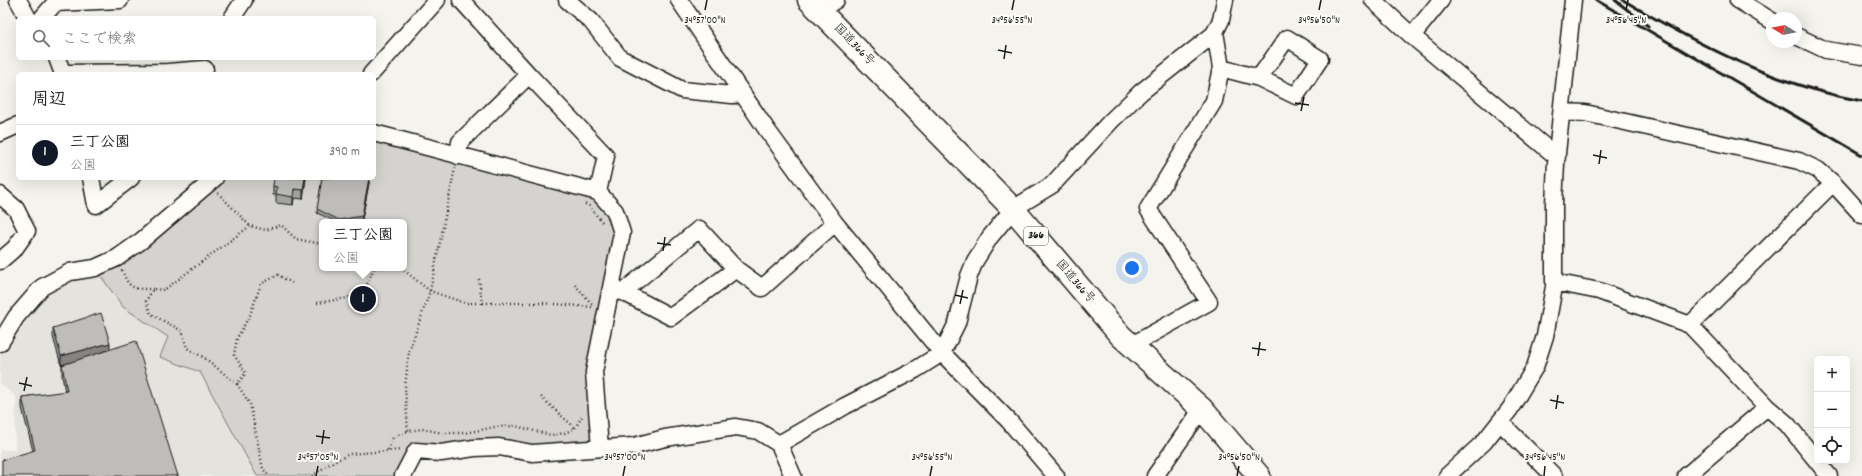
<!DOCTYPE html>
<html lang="ja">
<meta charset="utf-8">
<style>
:root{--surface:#fff;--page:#f6f6f6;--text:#222;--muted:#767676;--line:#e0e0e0;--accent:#111827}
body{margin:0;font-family:Dekko,"Klee One",sans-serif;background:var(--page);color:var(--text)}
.controls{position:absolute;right:12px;bottom:12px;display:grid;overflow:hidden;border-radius:6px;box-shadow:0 4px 16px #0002}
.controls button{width:36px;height:36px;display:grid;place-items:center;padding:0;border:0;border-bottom:1px solid var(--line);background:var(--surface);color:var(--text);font:20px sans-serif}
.compass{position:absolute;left:1766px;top:12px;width:36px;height:36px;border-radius:50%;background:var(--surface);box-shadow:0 4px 16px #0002;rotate:280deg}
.you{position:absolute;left:1132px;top:268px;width:14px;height:14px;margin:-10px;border:3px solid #fff;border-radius:50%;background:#1a73e8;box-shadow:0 0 0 6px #1a73e833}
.badge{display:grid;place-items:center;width:26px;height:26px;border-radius:50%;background:var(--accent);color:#fff;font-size:13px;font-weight:700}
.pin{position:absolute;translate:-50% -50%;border:2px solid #fff;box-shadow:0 1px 4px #0006}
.popup{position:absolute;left:319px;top:219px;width:88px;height:52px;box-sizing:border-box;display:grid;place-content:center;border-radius:6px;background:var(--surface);filter:drop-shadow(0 1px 3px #0005);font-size:13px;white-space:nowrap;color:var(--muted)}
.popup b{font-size:15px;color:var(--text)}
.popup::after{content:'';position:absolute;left:50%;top:100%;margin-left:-8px;border:8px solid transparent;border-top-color:var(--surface)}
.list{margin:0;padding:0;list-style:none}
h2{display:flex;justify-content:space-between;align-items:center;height:52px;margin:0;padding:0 16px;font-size:17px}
h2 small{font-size:13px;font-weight:400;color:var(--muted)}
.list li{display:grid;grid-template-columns:26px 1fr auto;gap:12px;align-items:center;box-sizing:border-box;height:56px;padding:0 16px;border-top:1px solid var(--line)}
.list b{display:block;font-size:15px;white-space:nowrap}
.list p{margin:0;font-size:13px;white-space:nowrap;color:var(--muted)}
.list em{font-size:13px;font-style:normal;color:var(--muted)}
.icon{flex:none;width:22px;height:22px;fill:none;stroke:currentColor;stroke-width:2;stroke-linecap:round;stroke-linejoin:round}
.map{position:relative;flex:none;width:1862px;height:476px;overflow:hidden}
.search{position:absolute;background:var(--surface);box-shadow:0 4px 16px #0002;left:16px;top:16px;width:360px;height:44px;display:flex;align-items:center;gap:10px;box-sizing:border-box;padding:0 14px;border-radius:6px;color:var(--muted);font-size:15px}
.panel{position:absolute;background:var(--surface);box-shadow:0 4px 16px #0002;left:16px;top:72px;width:360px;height:108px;border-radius:6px}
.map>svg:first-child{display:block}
.built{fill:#e4e3de}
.green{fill:#d4d3cf;stroke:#787876;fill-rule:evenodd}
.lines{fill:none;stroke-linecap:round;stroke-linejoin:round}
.minor-casing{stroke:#1c1c1c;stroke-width:19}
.highway-casing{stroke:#1c1c1c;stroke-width:25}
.path{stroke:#1c1c1c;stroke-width:2.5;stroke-dasharray:1 3;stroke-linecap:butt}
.minor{stroke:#fdfcf7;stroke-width:16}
.highway{stroke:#fdfcf7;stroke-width:22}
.rail{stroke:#1c1c1c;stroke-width:3}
.wall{fill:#a3a3a0;stroke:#1c1c1c}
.shaded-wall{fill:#858482;stroke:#1c1c1c}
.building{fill:#bebdba;stroke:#1c1c1c}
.ticks{fill:none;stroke:#1c1c1c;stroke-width:1.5}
.labels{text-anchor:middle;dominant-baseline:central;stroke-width:4;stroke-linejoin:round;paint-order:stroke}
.shield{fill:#fdfcf7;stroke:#605f5e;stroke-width:1}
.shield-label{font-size:11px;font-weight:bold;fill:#1c1c1c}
.street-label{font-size:12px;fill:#1c1c1c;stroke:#fdfcf7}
.ticks-label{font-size:10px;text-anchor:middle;fill:#1c1c1c;stroke:#fdfcf7;stroke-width:4;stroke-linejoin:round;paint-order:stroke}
</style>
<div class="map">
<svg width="1862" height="476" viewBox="0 0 1862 476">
<rect width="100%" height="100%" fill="#f4f3ee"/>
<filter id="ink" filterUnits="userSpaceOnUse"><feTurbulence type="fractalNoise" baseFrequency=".025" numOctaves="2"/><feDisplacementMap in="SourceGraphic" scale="8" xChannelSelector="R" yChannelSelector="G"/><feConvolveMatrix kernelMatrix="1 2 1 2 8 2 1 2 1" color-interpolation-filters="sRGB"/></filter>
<g filter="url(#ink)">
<path class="built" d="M95,268L168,337L160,357L200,372L257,476H0V450H15L16,397L0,383V343L42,287Z"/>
<path class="green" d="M374,133L598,192L622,233L594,372L600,448L417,451L403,476H257L200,372L160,357L168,337L123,307L95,268L215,178H374ZM322,222H404V268H322Z"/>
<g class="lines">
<g class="minor-casing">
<path id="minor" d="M18,0L28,18
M461,0L529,75L606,156L598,192
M567,0L591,21L620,58L682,90L732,95L743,94
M679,0L767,130L835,223L942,353L1009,421L1056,476
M1373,0L1412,36L1557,157
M1738,0L1772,21
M820,10L836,0
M42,18L55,3L120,0
M232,18L244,0
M1215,32L1221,68L1259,78L1296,96L1320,59L1287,38L1259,78
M1412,36L1441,0
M1796,36L1826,50L1862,56
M57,58L63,74
M63,73L168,72L205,69
M371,74L437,0
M1563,112L1585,113L1799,161L1818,170L1833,183L1862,215
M0,133L18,125
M374,133L598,192L615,211L622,233L594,372L600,448
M458,156L460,142L529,75
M91,178L96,205L131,178
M0,195L16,209L27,231L15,248L0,261
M1554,282L1599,291L1690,325L1767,407L1787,424L1829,476
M611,291L623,292L671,317L736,269L762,288L835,223
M623,292L699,229L736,269
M1690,325L1833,183
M0,343L16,317L42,287L70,272L95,268L117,258L141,241L215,178
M1132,345L1209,302L1148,209L1214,101L1221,68
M1500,422L1554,476
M779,444L845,406L915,370L942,353L957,323L969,276L975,261L990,237L1013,209L1052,185L1111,121L1141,92L1214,34L1221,20L1225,0
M403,476L416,451L441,453L474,448L499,447L532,453L634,446L665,438L736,427L758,431L779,444L793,476
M1155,476L1202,409
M1447,476L1484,442L1510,409L1535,367L1545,336L1554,287V204L1556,163L1573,0
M1686,476L1767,407"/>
</g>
<g class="highway-casing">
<path id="highway" d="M809,0L1013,209L1121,336L1202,409L1259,476"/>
</g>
<path class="path" d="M455,168L430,291L409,352L405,387L408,431L422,429L443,433H465L495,427L515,426L551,435L565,433L575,428L583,415
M218,193L250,226L266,230L281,225L296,239L322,244
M585,204L589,206L602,222
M250,226L164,290L153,289L146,301L151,314L182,331L187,348L206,359L237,384L246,373L234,355L237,338L250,315L261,284L278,275L292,283
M401,268L430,291L465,303H542L593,307
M122,270C129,289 133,289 153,289
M479,279L482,304
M575,285L593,305
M317,303L347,298L365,289L374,268
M237,384L250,404L263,469L269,476
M541,397L575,428
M388,450L393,437L408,431
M312,476L328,465L349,454L401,450"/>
<use href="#minor" class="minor"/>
<use href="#highway" class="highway"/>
<path class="rail" d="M1596,0L1862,155
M1615,0L1648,26
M1623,0C1697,44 1776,86 1862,101"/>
</g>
<path class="wall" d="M306,178L303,199L294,198L293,205L276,203V195H273V186Z
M322,178H370L362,219L344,222H337L317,213Z
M53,328L110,349L178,476L33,451L22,408V397L65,392L62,376V365L64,364L61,365L53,337Z"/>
<path class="shaded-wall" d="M305,178H306L303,199V190Z
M369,178H370L362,219V216Z
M294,189V198L293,205V197Z
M110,343V352L61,365V356Z"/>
<path class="building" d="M274,178H305L303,190L294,189L293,197L276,194L277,187L273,186Z
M322,178H369L362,216L339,220L317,209Z
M101,313L110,343L61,356L53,328Z
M136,341L178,476H2V460L35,450L22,397L67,391L62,365Z"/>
</g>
<path class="ticks" d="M705,10L707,0M1012,10L1014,0M1319,10L1321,0M1626,10L1628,0M998,50L1012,53M1004,59L1006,45M1295,103L1309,105M1301,111L1304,97M1593,155L1607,158M1599,164L1601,150M657,243L671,245M663,251L665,237M955,295L968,298M960,304L963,290M1252,348L1266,350M1258,356L1260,342M19,383L32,386M24,391L27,377M1550,400L1564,403M1556,409L1558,395M316,436L330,438M322,444L324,430M316,476L318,466M623,476L625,466M930,476L932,466M1237,476L1239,466M1544,476L1545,466"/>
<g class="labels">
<rect class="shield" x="1024" y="227" width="24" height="18" rx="3"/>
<g class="shield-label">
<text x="1036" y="236">366</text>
</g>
<g class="street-label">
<text transform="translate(854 45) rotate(46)">国道366号</text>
<text transform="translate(1075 282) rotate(49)">国道366号</text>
</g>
</g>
<g class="ticks-label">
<text x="1012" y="23">34°56'55"N</text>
<text x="1626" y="23">34°56'45"N</text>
<text x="705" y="23">34°57'00"N</text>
<text x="1319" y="23">34°56'50"N</text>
<text x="318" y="460">34°57'05"N</text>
<text x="625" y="460">34°57'00"N</text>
<text x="932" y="460">34°56'55"N</text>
<text x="1239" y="460">34°56'50"N</text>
<text x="1545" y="460">34°56'45"N</text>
</g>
</svg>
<div class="controls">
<button>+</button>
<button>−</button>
<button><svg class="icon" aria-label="locate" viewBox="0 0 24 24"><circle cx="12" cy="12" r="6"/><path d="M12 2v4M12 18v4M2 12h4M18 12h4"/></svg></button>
</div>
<svg class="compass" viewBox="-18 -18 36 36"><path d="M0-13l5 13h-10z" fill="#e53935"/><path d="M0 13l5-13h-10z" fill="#767676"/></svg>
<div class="you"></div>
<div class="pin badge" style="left:363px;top:299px">1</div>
<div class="popup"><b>三丁公園</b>公園</div>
<div class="search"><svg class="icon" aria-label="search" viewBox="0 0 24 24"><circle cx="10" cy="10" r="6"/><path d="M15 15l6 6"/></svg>ここで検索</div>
<section class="panel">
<h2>周辺<small></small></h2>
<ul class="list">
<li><span class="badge">1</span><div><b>三丁公園</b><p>公園</p></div><em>390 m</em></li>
</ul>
</section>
</div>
